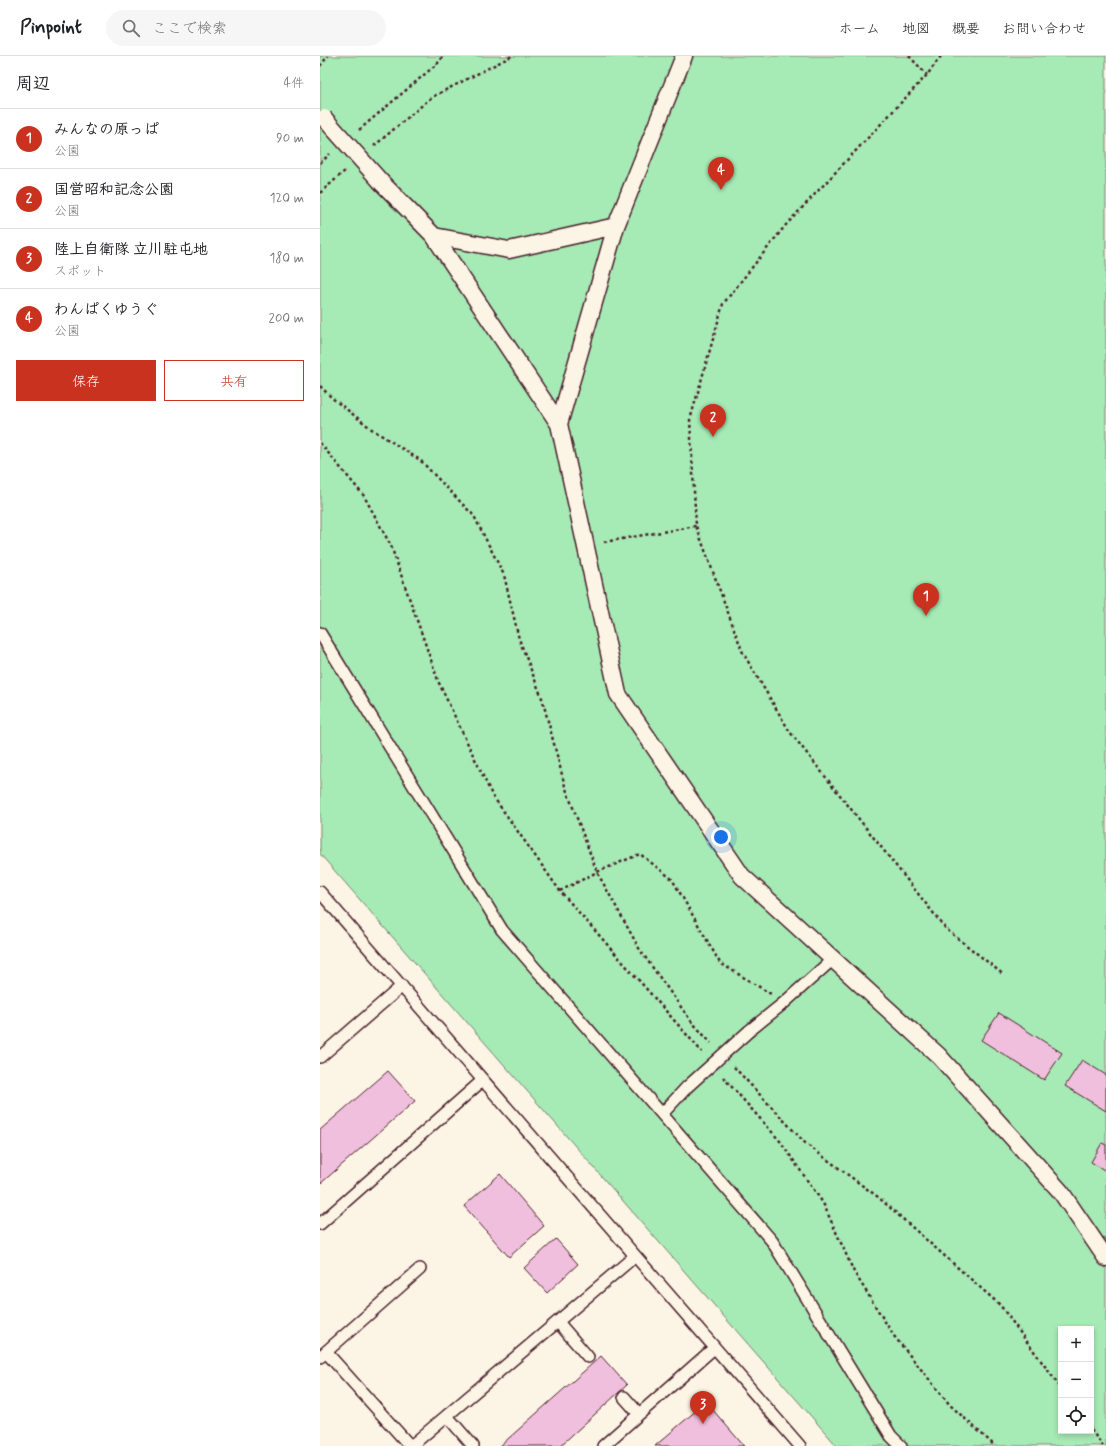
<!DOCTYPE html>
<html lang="ja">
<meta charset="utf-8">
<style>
:root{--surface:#fff;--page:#f6f6f6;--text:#202124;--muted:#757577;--line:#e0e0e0;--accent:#c8321e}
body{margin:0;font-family:Mynerve,"Klee One",sans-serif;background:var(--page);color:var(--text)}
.controls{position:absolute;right:12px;bottom:12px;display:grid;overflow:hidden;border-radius:0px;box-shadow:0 2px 6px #0003}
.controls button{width:36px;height:36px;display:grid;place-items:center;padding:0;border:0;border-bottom:1px solid var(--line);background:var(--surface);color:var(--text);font:20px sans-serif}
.you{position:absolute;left:401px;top:781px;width:14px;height:14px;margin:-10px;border:3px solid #fff;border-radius:50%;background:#1a73e8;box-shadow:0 0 0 6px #1a73e833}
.badge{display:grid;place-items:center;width:26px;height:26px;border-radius:50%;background:var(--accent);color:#fff;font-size:13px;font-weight:700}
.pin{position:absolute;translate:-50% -33px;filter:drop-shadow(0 1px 2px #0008)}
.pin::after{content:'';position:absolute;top:21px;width:14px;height:12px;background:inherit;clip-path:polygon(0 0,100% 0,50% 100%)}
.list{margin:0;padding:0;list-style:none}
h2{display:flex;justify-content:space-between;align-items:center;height:52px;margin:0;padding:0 16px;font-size:17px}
h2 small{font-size:13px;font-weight:400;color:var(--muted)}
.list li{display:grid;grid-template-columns:26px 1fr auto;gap:12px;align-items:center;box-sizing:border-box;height:60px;padding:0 16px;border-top:1px solid var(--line)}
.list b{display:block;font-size:15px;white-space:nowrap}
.list p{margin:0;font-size:13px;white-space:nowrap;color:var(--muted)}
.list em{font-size:13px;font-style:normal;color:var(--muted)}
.actions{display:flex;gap:8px;padding:12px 16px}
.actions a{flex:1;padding:9px 0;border:1px solid var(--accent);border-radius:0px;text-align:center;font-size:14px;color:var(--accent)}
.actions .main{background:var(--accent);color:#fff}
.icon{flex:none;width:22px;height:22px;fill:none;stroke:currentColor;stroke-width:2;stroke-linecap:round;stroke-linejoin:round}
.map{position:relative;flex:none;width:786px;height:1390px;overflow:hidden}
header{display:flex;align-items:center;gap:24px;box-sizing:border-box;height:56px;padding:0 20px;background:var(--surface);border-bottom:1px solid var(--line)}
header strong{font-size:19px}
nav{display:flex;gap:22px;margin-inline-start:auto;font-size:14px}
.search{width:280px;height:36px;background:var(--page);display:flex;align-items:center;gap:10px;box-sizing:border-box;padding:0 14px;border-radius:22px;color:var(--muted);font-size:15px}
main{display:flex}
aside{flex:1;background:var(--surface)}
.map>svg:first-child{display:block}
.green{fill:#a6eab5;stroke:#788470;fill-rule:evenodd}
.building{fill:#f1bfde;stroke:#4a1f2b}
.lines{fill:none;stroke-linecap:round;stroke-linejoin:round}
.service-casing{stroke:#4a1f2b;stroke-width:14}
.pedestrian-casing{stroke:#4a1f2b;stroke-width:19}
.path{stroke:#4a1f2b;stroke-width:2.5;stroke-dasharray:3 3;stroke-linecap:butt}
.service{stroke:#fcf5e5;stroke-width:11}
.pedestrian{stroke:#fcf5e5;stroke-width:16}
.service-bridge-casing{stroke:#4a1f2b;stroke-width:14;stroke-linecap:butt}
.pedestrian-bridge-casing{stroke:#4a1f2b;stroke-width:19;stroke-linecap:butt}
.service-bridge{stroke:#fcf5e5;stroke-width:11}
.pedestrian-bridge{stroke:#fcf5e5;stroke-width:16}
</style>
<header>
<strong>Pinpoint</strong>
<div class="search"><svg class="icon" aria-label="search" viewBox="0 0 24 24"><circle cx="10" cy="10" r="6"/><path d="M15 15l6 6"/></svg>ここで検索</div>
<nav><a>ホーム</a><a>地図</a><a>概要</a><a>お問い合わせ</a></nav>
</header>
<main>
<aside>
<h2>周辺<small>4件</small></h2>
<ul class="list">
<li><span class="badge">1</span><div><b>みんなの原っぱ</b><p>公園</p></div><em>90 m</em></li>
<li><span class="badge">2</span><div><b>国営昭和記念公園</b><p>公園</p></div><em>120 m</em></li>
<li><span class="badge">3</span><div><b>陸上自衛隊 立川駐屯地</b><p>スポット</p></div><em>180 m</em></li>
<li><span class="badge">4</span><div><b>わんぱくゆうぐ</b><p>公園</p></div><em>200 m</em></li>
</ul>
<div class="actions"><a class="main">保存</a><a>共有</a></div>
</aside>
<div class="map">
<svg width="786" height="1390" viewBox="0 0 786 1390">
<rect width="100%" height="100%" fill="#fcf5e5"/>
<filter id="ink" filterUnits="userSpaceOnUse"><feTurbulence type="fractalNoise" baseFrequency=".025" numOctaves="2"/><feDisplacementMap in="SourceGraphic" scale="8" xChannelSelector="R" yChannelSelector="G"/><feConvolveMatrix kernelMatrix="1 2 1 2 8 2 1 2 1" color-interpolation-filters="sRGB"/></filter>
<g filter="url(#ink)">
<path class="green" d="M0,0H786V1390H517L0,798ZM741,1273H771V1375H741Z"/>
<path class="building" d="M679,957L742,997L724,1024L661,984Z
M762,1004L786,1019V1055L745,1030Z
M68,1015L95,1045L0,1128V1074Z
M782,1087L786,1089V1115L771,1106Z
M180,1118L224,1170L189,1201L144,1150Z
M236,1183L258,1208L227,1237L204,1212Z
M281,1300L307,1329L240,1390H180Z
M386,1346L424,1390H335Z"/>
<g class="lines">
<g class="service-casing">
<path id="service" d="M0,577L182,874L452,1185L571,1380L581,1390
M0,836L480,1390
M429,975L465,946L513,903
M0,1001L82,930
M342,1058L367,1031
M0,1168L163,1024
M238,1266L268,1301
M6,1296L90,1390
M0,1301L100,1213
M304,1341L319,1358
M127,1360L153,1390
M91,1390L315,1200
M283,1390L394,1292"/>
</g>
<g class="pedestrian-casing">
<path id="pedestrian" d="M62,127L114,180L239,368L298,638L422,820L619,1000L741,1136L786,1202
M114,180L189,194L296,170
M239,368L296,170L364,0"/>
</g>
<path class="path" d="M589,0L607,19
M621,0L607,19L465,170L403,248L370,364L376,470L423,597L470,676L626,873L684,919
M0,10L8,0
M39,74L118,7L123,0
M54,90L112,41L192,0
M0,107L10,98
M0,137L26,114
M0,330L12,342L53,374L100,404L154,460L184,519L199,583L222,642L245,730L277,816L320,894L371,965L391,987
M0,387L44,440L71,490L119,627L172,739L240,835L382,996
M284,486L376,470
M240,835L277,816L320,798L352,823L400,907L451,938
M414,1011L486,1088L558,1141L680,1249L741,1332
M403,1021L460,1085L503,1147L534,1216L574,1280L630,1349L675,1390
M771,1374L783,1390"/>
<use href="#service" class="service"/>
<use href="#pedestrian" class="pedestrian"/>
<g class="service-bridge-casing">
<path id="service-bridge" d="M367,1031L429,975"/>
</g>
<g class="pedestrian-bridge-casing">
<path id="pedestrian-bridge" d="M4,62L62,127"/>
</g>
<use href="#service-bridge" class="service-bridge"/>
<use href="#pedestrian-bridge" class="pedestrian-bridge"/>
</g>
</g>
</svg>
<div class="controls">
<button>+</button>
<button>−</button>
<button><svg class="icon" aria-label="locate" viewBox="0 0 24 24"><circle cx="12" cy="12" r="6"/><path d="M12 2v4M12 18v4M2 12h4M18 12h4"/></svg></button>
</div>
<div class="you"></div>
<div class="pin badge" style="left:606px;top:560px">1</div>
<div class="pin badge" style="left:393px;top:381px">2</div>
<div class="pin badge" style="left:383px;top:1368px">3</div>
<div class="pin badge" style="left:401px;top:134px">4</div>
</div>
</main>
